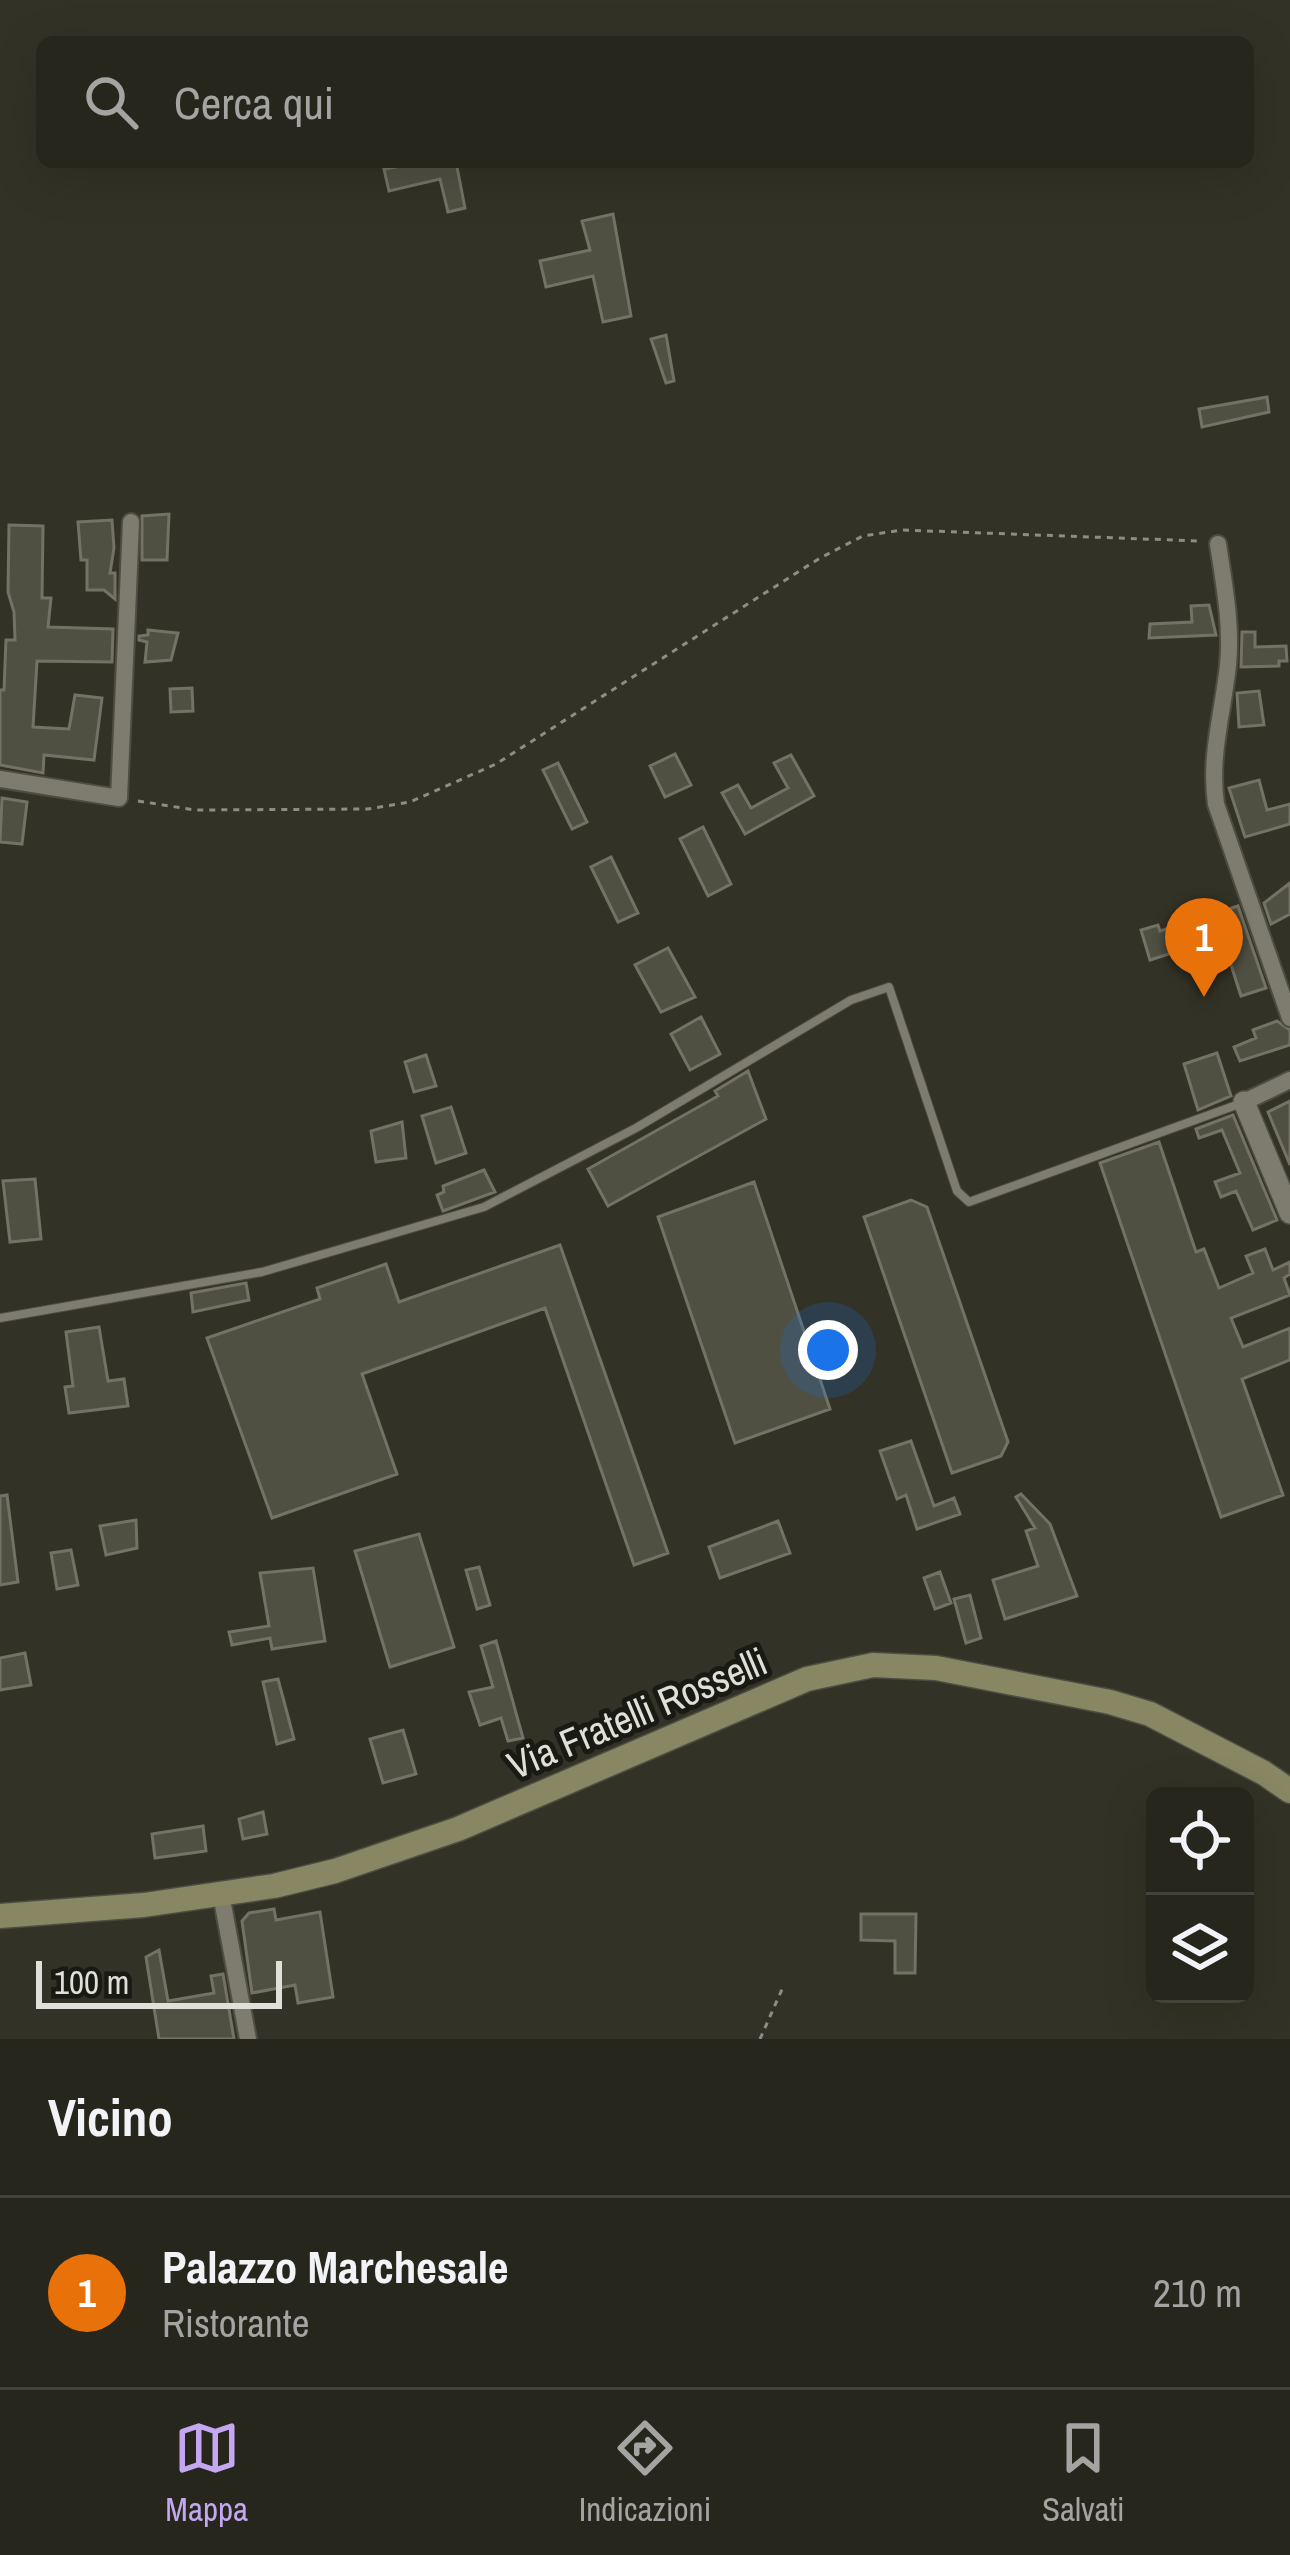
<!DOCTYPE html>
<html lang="it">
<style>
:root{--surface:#26261c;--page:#323229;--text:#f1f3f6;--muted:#a4a5a3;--line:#42433b;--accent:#c4a7f1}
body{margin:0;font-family:"Archivo Narrow",sans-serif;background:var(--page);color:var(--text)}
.controls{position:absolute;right:36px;bottom:36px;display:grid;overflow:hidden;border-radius:18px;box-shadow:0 12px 48px #0002}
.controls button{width:108px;height:108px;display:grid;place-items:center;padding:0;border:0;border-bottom:3px solid var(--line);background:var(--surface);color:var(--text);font:60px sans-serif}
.scale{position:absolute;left:36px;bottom:30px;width:246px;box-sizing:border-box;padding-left:12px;border:6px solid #e0e0d8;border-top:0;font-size:33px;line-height:42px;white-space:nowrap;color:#e0e0d8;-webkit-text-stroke:9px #1a1a14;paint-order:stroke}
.you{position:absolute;left:828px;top:1350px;width:42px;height:42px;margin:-30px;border:9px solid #fff;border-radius:50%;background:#1a73e8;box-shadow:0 0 0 18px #1a73e833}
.badge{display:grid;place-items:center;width:78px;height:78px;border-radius:50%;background:var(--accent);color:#fff;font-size:39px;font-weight:700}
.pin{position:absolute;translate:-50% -99px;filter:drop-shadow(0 3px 6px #0008)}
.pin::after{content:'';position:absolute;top:63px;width:42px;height:36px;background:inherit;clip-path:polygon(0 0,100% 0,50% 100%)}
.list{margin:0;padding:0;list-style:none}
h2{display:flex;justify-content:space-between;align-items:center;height:156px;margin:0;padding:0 48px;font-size:51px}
h2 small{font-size:39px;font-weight:400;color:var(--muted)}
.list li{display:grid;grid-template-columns:78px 1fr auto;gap:36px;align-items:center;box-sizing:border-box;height:192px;padding:0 48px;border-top:3px solid var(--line)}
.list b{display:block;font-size:45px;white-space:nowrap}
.list p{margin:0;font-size:39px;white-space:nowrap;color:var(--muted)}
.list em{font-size:39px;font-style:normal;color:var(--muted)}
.icon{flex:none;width:66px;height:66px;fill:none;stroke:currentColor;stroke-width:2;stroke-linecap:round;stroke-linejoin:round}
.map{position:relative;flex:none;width:1290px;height:2039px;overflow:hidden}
.search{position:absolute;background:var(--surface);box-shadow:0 12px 48px #0002;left:36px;right:36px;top:36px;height:132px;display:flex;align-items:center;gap:30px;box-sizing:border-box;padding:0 42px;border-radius:18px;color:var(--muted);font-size:45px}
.sheet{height:348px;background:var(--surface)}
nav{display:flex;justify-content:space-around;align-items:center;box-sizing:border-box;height:168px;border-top:3px solid var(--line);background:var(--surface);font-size:33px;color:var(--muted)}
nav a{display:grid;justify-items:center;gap:6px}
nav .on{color:var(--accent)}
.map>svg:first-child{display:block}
.building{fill:#4f4f42;stroke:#737264;stroke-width:3}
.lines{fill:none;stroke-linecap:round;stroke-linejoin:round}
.service-casing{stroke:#4e4d43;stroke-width:10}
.minor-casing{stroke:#4e4d43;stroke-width:20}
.tertiary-casing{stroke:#4e4d43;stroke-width:24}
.secondary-casing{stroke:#4e4d43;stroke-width:27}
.path{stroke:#8d8d83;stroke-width:3;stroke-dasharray:6 6;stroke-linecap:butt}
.service{stroke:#7d7c6e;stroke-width:8}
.minor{stroke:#7d7c6e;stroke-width:16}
.tertiary{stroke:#7d7c6e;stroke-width:21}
.secondary{stroke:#888663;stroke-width:24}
.labels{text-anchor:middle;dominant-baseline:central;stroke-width:10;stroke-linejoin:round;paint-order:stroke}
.street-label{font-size:39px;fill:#e0e0d8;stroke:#1a1a14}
</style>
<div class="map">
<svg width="1290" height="2039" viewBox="0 0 1290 2039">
<rect width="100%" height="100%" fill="#333226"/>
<path class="building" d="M422,162H456L465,208L448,212L440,179L389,191L384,169Z
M613,214L631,316L603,322L593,276L546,287L540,261L590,250L582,221Z
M666,335L674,381L666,383L651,339Z
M1267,397L1269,412L1202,427L1199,409Z
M169,514L167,560H142V516Z
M112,520L114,548L110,573H115V599L104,590H87V560H81L78,522Z
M9,525L43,526L42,598H51L48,627L113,629L112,662L37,661L33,727L69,729L75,695L102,698L94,760L44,755L43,773L0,765V690H4L6,640H15L14,612L8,592Z
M1209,605L1216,635L1149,638L1150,624L1192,622L1191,606Z
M148,630L178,633L171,660L145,662L147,642L139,640V636L148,635Z
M1242,632H1255V647L1286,646L1287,661H1279V666L1241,667Z
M192,688L193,711L171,712L170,689Z
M1259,691L1264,725L1239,727L1237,693Z
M675,754L691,785L665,797L650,766Z
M791,755L814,796L745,834L722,793L738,785L751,808L788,788L774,763Z
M558,763L587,822L572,829L543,770Z
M1259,780L1267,810L1290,804V824L1245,837L1229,788Z
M2,798L27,802L22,844L0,842Z
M703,827L731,884L708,896L680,839Z
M611,857L638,913L618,922L591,867Z
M1290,883V914L1271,924L1264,903Z
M1238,906L1266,988L1241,996L1222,937L1150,960L1141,930L1158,925L1160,931Z
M668,948L695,997L661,1012L635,965Z
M701,1017L720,1054L690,1070L671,1034Z
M1277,1021L1290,1030V1045L1240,1061L1234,1047L1256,1038L1253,1030Z
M1217,1053L1231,1096L1198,1110L1184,1064Z
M426,1055L436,1086L414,1092L405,1062Z
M748,1071L766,1119L608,1206L588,1169L718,1096L715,1091Z
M1290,1101V1165L1268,1112Z
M451,1107L466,1153L436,1163L422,1116Z
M1233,1115L1277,1220L1253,1230L1236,1191L1221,1197L1215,1182L1240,1173L1222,1130L1199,1138L1196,1129Z
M402,1122L406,1158L376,1162L371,1131Z
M1159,1142L1196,1252L1204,1249L1219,1288L1253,1273L1246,1256L1265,1249L1273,1270L1290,1262V1274L1284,1278L1290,1295L1231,1318L1243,1347L1290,1328V1360L1242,1379L1283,1495L1221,1517L1100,1163Z
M484,1170L495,1192L443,1211L437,1195L444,1192L443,1186Z
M35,1179L41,1239L10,1242L3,1181Z
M754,1182L830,1409L735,1443L658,1217Z
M911,1200L927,1207L1008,1442L1001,1456L952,1473L864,1217Z
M560,1245L668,1553L634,1565L545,1308L362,1374L397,1474L272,1518L207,1338L320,1299L317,1288L386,1264L399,1302Z
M246,1283L249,1300L193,1312L191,1293Z
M99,1327L108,1381L124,1379L128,1406L69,1413L65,1387L73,1386L66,1332Z
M911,1441L934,1506L954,1498L960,1514L917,1529L906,1495L897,1499L880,1451Z
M1021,1494L1050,1524L1077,1596L1005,1619L993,1580L1038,1566L1026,1531L1035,1528L1016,1497Z
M7,1495L18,1582L0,1585V1496Z
M136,1520L137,1548L106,1555L100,1526Z
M778,1521L790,1553L720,1578L709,1547Z
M419,1534L454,1647L390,1667L355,1551Z
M71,1550L78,1585L57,1589L51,1553Z
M479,1567L490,1605L477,1609L466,1570Z
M313,1568L325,1641L272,1649L270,1638L232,1645L229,1632L269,1626L260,1573Z
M940,1572L951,1603L935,1609L924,1578Z
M970,1595L981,1638L966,1643L954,1599Z
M496,1641L523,1738L508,1741L501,1718L480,1725L469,1692L493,1687L481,1646Z
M25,1653L31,1685L0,1690V1658Z
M278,1679L294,1739L277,1744L263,1682Z
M403,1730L416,1774L383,1783L370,1739Z
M263,1812L267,1834L243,1839L239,1819Z
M203,1826L206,1851L155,1858L152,1834Z
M274,1909L276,1920L320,1912L333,1997L298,2003L295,1985L252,1993L242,1921L249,1913Z
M861,1914H916L915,1973H895V1941L861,1940Z
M159,1950L168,2001L214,1993L211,1976L223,1974L234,2039H159L146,1957Z"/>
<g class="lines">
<g class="service-casing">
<path id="service" d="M0,1318L262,1272L484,1207L636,1128L851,1000L889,987L957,1191L969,1202L1242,1103"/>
</g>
<g class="minor-casing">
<path id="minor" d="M1218,544C1224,584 1232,624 1228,665C1223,713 1209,756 1216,804L1290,1018
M0,779L119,798L131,522
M1244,1102L1290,1080
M221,1894L248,2039"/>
</g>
<g class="tertiary-casing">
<path id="tertiary" d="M1244,1102L1290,1213"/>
</g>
<g class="secondary-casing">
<path id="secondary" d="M0,1916L144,1905L274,1886L335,1871L458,1829L807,1679L873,1665L936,1668L1110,1702L1150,1714L1264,1773L1290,1791"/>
</g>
<path class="path" d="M138,801L195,810L368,809L410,802L496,764L820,558L863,536L902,530L1199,541
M760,2039L783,1987"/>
<use href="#service" class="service"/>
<use href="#minor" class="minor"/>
<use href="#tertiary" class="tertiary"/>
<use href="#secondary" class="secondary"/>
</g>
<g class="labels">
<g class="street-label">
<text transform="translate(637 1713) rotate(-23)">Via Fratelli Rosselli</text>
</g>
</g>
</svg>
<div class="controls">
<button><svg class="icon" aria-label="locate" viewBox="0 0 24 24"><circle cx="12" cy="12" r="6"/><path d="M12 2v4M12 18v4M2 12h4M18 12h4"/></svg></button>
<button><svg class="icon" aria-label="layers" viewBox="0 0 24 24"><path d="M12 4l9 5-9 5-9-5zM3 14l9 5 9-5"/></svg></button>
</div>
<div class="scale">100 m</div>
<div class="you"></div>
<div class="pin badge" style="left:1204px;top:997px;background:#e8710a">1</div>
<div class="search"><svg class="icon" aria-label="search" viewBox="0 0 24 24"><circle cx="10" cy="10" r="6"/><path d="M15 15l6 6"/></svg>Cerca qui</div>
</div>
<section class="sheet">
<h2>Vicino<small></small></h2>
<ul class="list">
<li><span class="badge" style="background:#e8710a">1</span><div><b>Palazzo Marchesale</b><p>Ristorante</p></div><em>210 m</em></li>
</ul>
</section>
<nav>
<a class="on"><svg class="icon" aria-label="map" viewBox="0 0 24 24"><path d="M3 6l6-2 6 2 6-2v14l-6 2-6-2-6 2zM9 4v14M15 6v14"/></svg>Mappa</a>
<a><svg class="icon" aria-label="directions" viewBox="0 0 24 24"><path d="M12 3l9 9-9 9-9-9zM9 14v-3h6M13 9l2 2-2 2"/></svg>Indicazioni</a>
<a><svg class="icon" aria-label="saved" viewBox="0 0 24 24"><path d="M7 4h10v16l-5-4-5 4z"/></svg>Salvati</a>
</nav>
